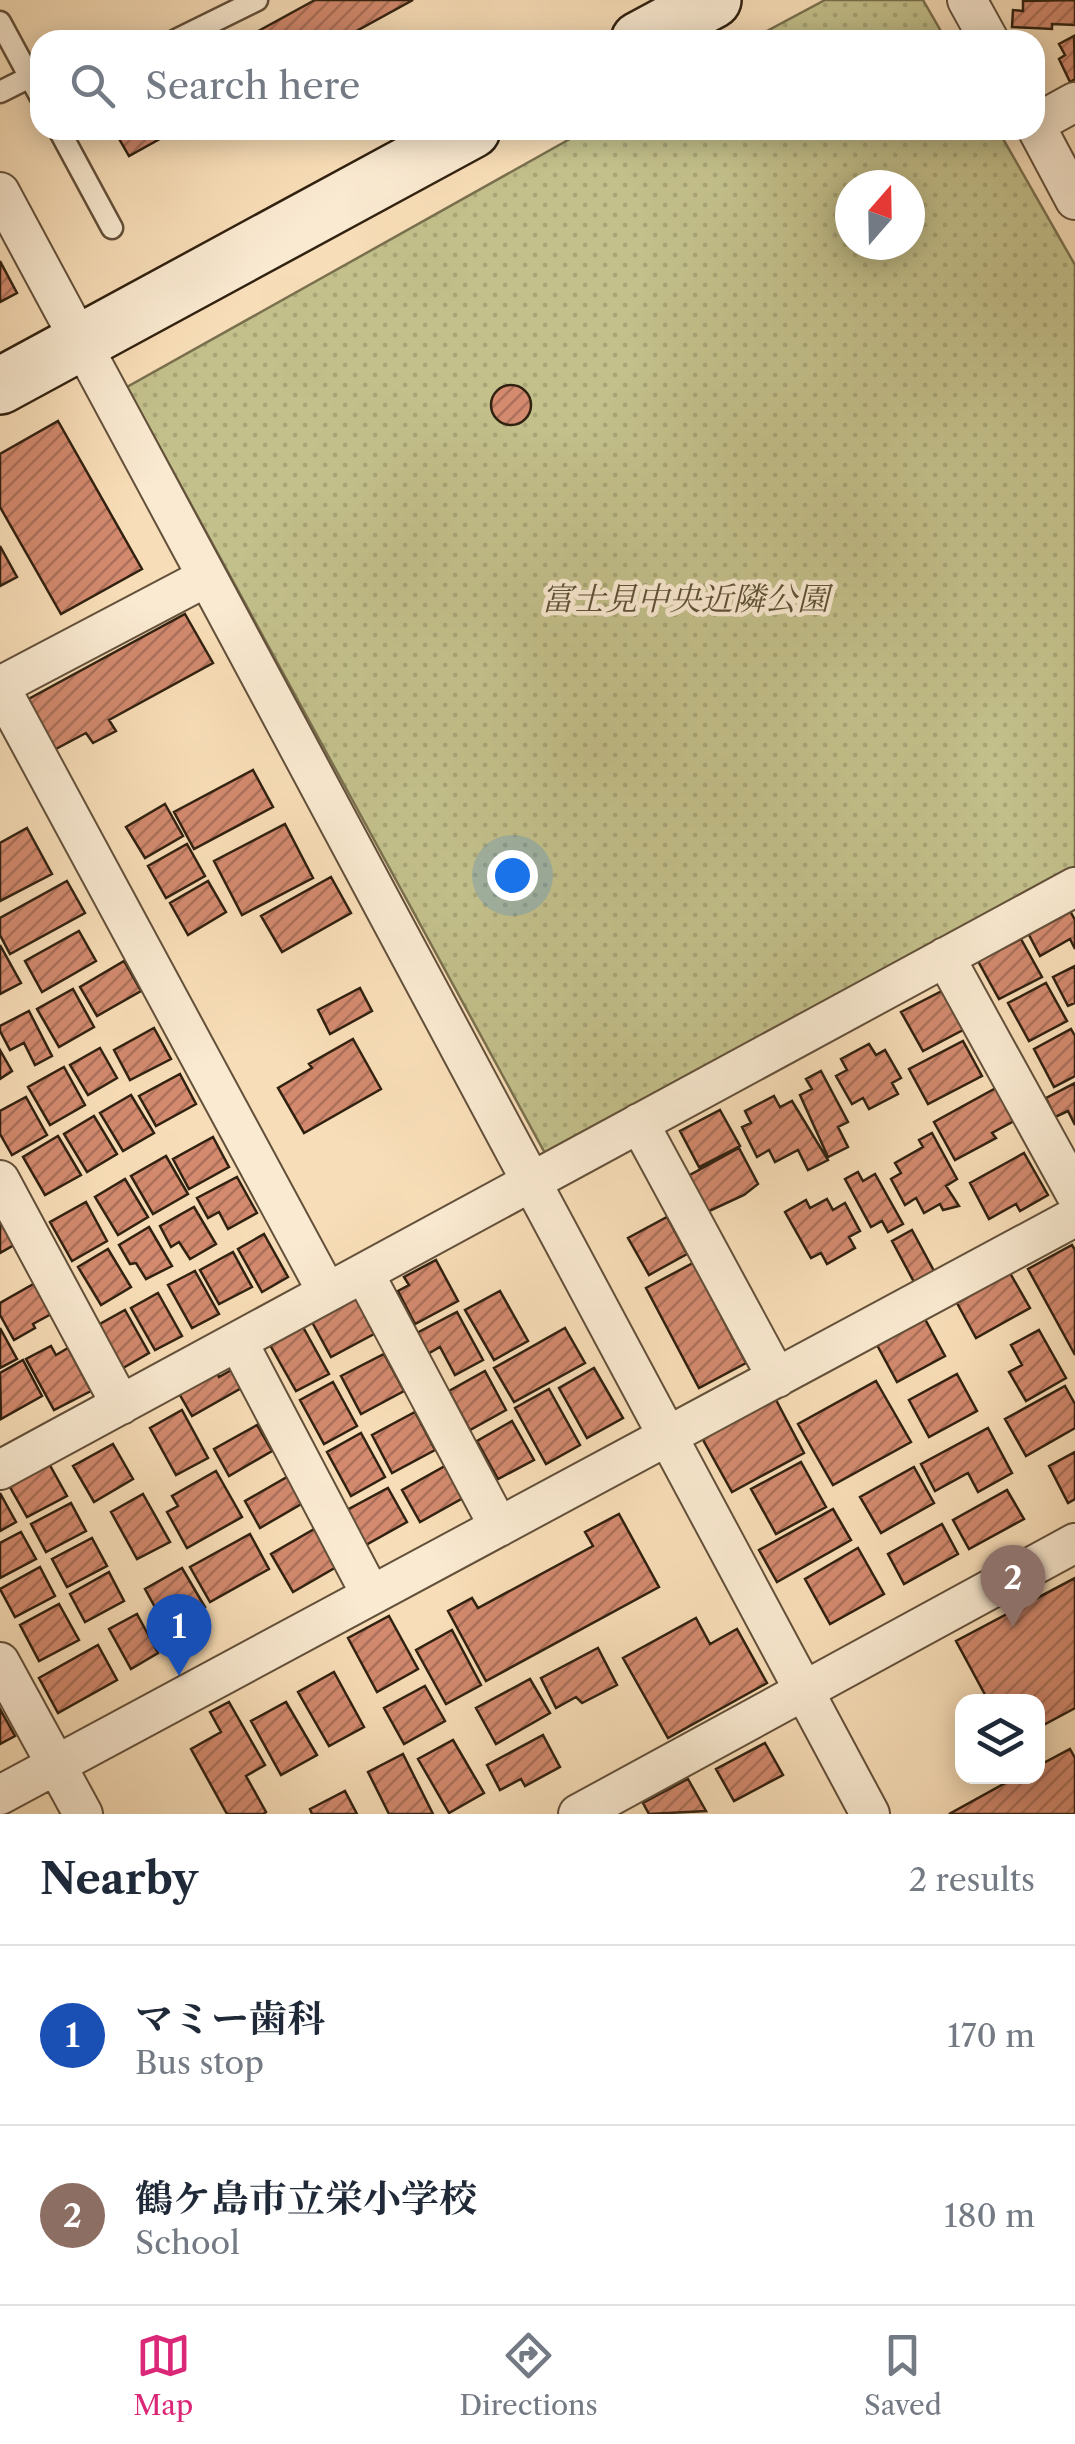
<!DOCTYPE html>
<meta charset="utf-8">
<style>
:root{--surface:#fff;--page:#f6f6f7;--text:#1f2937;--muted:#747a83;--line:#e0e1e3;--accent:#db2777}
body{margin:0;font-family:"Libre Caslon Text","Noto Serif JP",serif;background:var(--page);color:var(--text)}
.controls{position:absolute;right:30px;bottom:30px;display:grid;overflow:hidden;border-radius:20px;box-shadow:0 5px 25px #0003}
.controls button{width:90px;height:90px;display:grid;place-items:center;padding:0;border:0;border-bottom:2px solid var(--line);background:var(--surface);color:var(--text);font:50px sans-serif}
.compass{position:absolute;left:835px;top:170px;width:90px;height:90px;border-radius:50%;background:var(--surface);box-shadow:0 5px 25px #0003;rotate:20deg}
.you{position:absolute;left:512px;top:875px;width:35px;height:35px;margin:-25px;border:8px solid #fff;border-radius:50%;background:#1a73e8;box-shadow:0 0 0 15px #1a73e833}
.badge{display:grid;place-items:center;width:65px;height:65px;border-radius:50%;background:var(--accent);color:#fff;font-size:32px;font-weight:700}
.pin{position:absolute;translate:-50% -82px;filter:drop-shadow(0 2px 5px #0008)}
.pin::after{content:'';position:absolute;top:52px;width:35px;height:30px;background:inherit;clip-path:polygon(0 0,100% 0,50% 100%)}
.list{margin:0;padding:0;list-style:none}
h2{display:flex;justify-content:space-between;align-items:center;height:130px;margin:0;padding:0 40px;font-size:42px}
h2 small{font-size:32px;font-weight:400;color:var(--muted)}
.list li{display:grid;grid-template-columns:65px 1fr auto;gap:30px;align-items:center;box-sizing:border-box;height:180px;padding:0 40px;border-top:2px solid var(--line)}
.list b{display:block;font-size:38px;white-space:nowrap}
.list p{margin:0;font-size:32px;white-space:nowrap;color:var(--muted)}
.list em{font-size:32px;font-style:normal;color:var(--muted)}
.icon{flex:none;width:55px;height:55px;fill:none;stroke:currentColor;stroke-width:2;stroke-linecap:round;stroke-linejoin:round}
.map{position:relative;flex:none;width:1075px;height:1814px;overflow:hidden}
.search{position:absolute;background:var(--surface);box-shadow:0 5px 25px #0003;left:30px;right:30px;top:30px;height:110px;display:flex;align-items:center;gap:25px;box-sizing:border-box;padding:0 35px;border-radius:30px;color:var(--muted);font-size:38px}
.sheet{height:490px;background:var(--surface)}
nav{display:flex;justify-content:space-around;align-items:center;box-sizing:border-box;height:140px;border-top:2px solid var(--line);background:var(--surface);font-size:28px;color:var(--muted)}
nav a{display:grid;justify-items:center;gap:5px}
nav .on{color:var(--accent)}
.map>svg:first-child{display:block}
.park{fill:url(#park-dots);stroke:#7a704e;stroke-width:2.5;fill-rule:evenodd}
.building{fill:url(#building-hatch);stroke:#312110;stroke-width:2.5}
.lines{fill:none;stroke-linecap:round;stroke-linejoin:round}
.lane-casing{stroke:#63503a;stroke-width:25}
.street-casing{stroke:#63503a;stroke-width:42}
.secondary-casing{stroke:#312110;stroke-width:60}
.lane{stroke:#faead1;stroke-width:20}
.street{stroke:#faead1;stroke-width:38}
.secondary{stroke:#faead1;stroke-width:55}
.labels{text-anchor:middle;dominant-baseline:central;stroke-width:9;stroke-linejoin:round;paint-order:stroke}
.park-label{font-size:32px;font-style:italic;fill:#5d5135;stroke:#faead1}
</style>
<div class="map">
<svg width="1075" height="1814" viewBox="0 0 1075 1814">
<defs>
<pattern id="park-dots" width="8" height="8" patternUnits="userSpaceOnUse" patternTransform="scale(2.5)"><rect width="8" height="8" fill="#c3c08b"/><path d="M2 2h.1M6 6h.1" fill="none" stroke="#a8a577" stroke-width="1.8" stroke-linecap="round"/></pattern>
<pattern id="building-hatch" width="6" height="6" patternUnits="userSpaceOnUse" patternTransform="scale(2.5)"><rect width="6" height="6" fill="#d38a6f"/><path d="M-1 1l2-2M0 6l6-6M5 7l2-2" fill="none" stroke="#ac705a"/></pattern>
</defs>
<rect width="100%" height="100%" fill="#f8deb8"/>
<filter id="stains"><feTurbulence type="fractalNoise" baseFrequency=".002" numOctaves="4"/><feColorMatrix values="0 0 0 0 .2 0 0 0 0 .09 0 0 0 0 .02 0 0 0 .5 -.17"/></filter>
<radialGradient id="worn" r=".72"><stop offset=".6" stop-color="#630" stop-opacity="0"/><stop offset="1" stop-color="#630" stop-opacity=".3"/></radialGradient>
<path class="park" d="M825,0H923L946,40H750Z
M586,130H998L1075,265V869L546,1155L127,387ZM850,185H910V245H850Z"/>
<path class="building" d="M315,0H413L340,40H242Z
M1075,0V25L1052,24V29L1012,27L1013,10L1023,11V1Z
M1074,36L1075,79L1070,82L1059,59L1065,55L1059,44Z
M114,130H176L129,156Z
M0,261L17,293L0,302Z
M491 405a20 20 0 1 1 40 0a20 20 0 1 1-40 0Z
M58,421L142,569L61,614L0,507V454Z
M0,546L17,577L0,586Z
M185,614L213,663L109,720L116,731L93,743L86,733L50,752L23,702Z
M253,770L273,807L194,849L174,812Z
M165,804L183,836L145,858L126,827Z
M285,824L313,878L242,915L214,861Z
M27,828L52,874L0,901V843Z
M187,844L205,876L166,898L148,866Z
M331,877L351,913L282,952L261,916Z
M67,881L85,913L10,954L0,935V918Z
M208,881L226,912L188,935L170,903Z
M1069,909L1075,920V949L1070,939L1040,956L1028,933Z
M79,931L96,961L42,992L25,961Z
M1021,939L1042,977L999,999L978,961Z
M0,945L21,983L0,994Z
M124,961L141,991L97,1016L80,987Z
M1075,966V1003L1068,1006L1053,977Z
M1046,983L1067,1021L1029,1041L1008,1003Z
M360,988L372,1011L330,1034L318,1010Z
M73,989L94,1027L59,1047L37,1009Z
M942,991L963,1030L923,1051L901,1012Z
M29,1011L52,1056L35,1065L24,1043L10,1050L0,1031V1026Z
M154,1028L171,1059L130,1080L114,1050Z
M1071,1029L1075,1036V1076L1054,1087L1034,1049Z
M353,1039L381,1089L304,1133L278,1088L312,1068L309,1064Z
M963,1041L982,1076L928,1104L909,1069Z
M869,1044L876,1055L885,1050L901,1078L892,1083L898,1094L869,1109L863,1098L852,1104L836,1076L847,1070L841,1059Z
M100,1048L117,1078L88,1095L70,1065Z
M0,1050L12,1071L0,1079Z
M64,1067L85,1105L50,1125L28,1087Z
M821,1071L848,1122L838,1127L848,1147L828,1157L800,1095L812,1089L806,1079Z
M180,1074L196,1104L156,1126L139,1096Z
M1075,1083V1125L1068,1111L1055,1117L1046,1098Z
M996,1088L1014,1121L992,1133L996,1138L955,1160L934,1122Z
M131,1095L154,1133L123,1151L100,1113Z
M774,1096L780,1107L792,1101L828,1160L808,1170L798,1150L775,1162L769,1150L757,1157L742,1127L751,1123L745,1111Z
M26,1097L47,1135L12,1155L0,1134V1111Z
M720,1110L740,1146L699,1167L680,1131Z
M94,1116L117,1154L87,1172L64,1134Z
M932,1133L957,1179L946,1186L959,1206L943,1210L940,1204L924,1213L916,1198L905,1205L891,1179L901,1173L895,1163L923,1147L919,1140Z
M58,1136L81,1175L45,1195L23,1157Z
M213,1137L229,1167L189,1189L173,1159Z
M739,1148L758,1184L744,1195L707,1212L688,1176Z
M1024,1153L1048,1195L1020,1211L1016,1204L989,1219L970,1183Z
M166,1156L188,1194L153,1214L131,1176Z
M858,1172L863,1181L875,1174L903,1224L888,1232L882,1221L871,1227L845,1179Z
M237,1177L257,1213L228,1229L219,1212L208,1218L197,1198Z
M125,1179L148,1217L118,1235L95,1197Z
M827,1199L833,1210L845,1203L860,1231L849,1237L855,1248L827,1264L821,1253L811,1258L785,1212L806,1200L810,1208Z
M86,1202L107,1241L72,1261L50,1222Z
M194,1207L216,1244L190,1259L179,1242L171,1247L160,1226Z
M667,1217L687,1254L649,1275L628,1238Z
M0,1221L14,1245L0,1253Z
M149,1227L172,1266L146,1279L136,1263L130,1264L119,1245Z
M912,1230L934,1271L914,1282L892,1241Z
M264,1234L288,1277L262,1292L238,1249Z
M1072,1245L1075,1250V1355L1028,1269Z
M108,1249L131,1287L101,1305L78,1267Z
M233,1252L252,1287L219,1304L200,1270Z
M436,1260L458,1301L415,1324L398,1291L409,1285L404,1277Z
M693,1263L746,1363L699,1388L646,1288Z
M195,1271L219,1314L192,1328L168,1285Z
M1010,1273L1030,1308L976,1338L957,1303Z
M37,1282L53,1313L33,1324L35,1328L14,1340L0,1315V1303Z
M500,1291L528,1341L494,1360L465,1310Z
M158,1293L182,1336L155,1350L131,1308Z
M356,1299L374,1334L331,1357L312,1322Z
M125,1310L149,1353L123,1368L98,1325Z
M457,1312L483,1360L455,1375L440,1347L424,1356L413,1335Z
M925,1319L945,1356L897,1382L877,1345Z
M303,1327L329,1374L296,1391L270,1345Z
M0,1328L17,1359L0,1368Z
M565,1328L585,1363L514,1402L494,1368Z
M1039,1330L1066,1378L1026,1401L1009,1372L1022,1365L1011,1345Z
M51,1346L56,1355L68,1348L91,1391L54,1410L26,1359Z
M384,1354L404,1391L361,1414L341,1376Z
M23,1360L42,1396L1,1419L0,1373Z
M235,1368L245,1386L192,1416L177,1390L215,1369L219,1377Z
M594,1368L623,1418L587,1438L559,1388Z
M485,1371L506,1410L470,1430L449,1391Z
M957,1374L977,1411L929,1437L909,1400Z
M876,1381L911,1442L833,1485L798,1424Z
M333,1382L357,1426L324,1444L300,1400Z
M1065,1386L1075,1404V1428L1026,1456L1005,1419Z
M549,1389L580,1445L546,1464L515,1408Z
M775,1398L804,1453L732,1492L702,1438Z
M182,1410L208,1458L176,1475L150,1428Z
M415,1412L435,1450L392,1473L372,1435Z
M512,1421L534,1460L498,1479L477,1441Z
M257,1425L272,1451L229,1476L214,1449Z
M988,1428L1012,1473L978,1492L968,1473L935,1491L921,1464Z
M361,1433L385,1477L351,1496L327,1452Z
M113,1444L133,1479L94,1502L73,1466Z
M1075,1452V1499L1068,1503L1049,1466Z
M47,1460L67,1496L27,1517L7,1482Z
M801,1462L826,1507L776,1534L751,1489Z
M445,1466L463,1498L420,1522L402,1490Z
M914,1467L934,1503L881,1533L860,1497Z
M216,1471L242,1517L187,1548L167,1512L178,1506L172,1496Z
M287,1477L303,1503L260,1528L245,1501Z
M388,1488L407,1522L364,1546L345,1511Z
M1007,1490L1024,1519L969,1549L953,1520Z
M0,1493L16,1522L0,1531Z
M143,1494L170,1542L137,1559L111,1512Z
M71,1503L86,1531L46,1552L31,1524Z
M833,1509L851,1540L777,1582L759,1550Z
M619,1514L659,1587L486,1681L448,1611L472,1598L478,1608L593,1546L585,1532Z
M942,1524L958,1554L904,1584L888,1554Z
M316,1528L338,1566L293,1592L271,1554Z
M21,1532L36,1559L0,1578V1543Z
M250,1534L269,1569L210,1602L190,1567Z
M92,1538L107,1566L67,1587L52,1559Z
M858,1548L884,1594L830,1624L805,1579Z
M40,1567L55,1596L15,1617L0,1589Z
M182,1568L205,1607L167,1629L145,1589Z
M109,1572L124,1601L85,1622L70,1594Z
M1075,1578V1708L1038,1728V1702H989L956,1641Z
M59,1604L79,1640L39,1661L20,1625Z
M137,1614L158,1653L131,1669L109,1629Z
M389,1616L418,1669L377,1692L348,1638Z
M696,1618L710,1644L737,1629L767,1683L668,1738L623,1658Z
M452,1630L481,1685L446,1704L416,1650Z
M98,1645L117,1680L58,1713L39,1678Z
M598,1648L617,1685L582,1703L576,1697L556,1708L541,1678Z
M334,1672L364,1727L329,1746L298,1692Z
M530,1679L550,1713L496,1744L476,1708Z
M425,1686L445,1721L404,1744L384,1708Z
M229,1702L265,1765L246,1776L266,1812L263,1814H227L191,1749L221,1732L210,1712Z
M286,1702L317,1755L281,1775L251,1721Z
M0,1709L15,1736L0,1744Z
M543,1735L560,1767L525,1786L521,1779L500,1790L487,1765Z
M453,1740L484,1793L449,1813L418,1759Z
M765,1743L783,1775L734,1801L716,1769Z
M1070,1749L1075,1758V1814H949L1018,1776H1038V1766Z
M403,1754L433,1814H389L368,1772Z
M688,1779L706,1811L649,1814L643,1803Z
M345,1791L357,1814H312L310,1809Z"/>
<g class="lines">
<g class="lane-casing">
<path id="lane" d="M0,22L40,96
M176,40L257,0
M0,92L30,77
M59,130L112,228"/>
</g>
<g class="street-casing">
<path id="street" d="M967,0L989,40
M1035,124L1075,102
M1035,125L1075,200
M0,192C293,731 576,1275 870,1814
M0,686L205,578
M0,687L327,1292
M945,957L1075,1193
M639,1123L777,1378
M0,1180L121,1405
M364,1273L499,1527
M238,1342L371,1595
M0,1470L1075,887
M0,1662L83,1814
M0,1795L1075,1217
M578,1814L1075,1543"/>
</g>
<g class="secondary-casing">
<path id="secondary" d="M639,40L713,0
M0,386L472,130"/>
</g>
<use href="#lane" class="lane"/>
<use href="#street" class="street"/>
<use href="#secondary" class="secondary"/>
</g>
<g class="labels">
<g class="park-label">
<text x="685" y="598">富士見中央近隣公園</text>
</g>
</g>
<rect width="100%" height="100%" filter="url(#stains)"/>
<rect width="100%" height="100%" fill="url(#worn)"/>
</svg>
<div class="controls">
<button><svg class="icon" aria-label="layers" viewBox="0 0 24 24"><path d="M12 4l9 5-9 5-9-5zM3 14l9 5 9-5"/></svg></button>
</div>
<svg class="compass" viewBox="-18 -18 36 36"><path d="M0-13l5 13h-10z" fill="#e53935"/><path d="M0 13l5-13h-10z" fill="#747a83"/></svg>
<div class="you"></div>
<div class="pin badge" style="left:179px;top:1676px;background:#1a4fb4">1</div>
<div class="pin badge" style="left:1013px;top:1627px;background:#8d6e63">2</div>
<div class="search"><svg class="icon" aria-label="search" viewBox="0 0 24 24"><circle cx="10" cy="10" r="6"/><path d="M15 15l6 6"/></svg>Search here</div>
</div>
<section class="sheet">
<h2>Nearby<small>2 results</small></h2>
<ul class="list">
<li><span class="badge" style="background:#1a4fb4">1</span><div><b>マミー歯科</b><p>Bus stop</p></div><em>170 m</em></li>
<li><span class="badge" style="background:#8d6e63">2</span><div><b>鶴ケ島市立栄小学校</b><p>School</p></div><em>180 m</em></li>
</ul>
</section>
<nav>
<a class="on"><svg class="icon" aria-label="map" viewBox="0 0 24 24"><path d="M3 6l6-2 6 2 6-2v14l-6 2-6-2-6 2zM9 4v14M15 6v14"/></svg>Map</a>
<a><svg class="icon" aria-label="directions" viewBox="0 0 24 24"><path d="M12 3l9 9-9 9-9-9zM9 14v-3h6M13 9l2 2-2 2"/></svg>Directions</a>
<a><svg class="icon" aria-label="saved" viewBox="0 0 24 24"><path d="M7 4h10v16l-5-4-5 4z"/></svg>Saved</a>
</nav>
